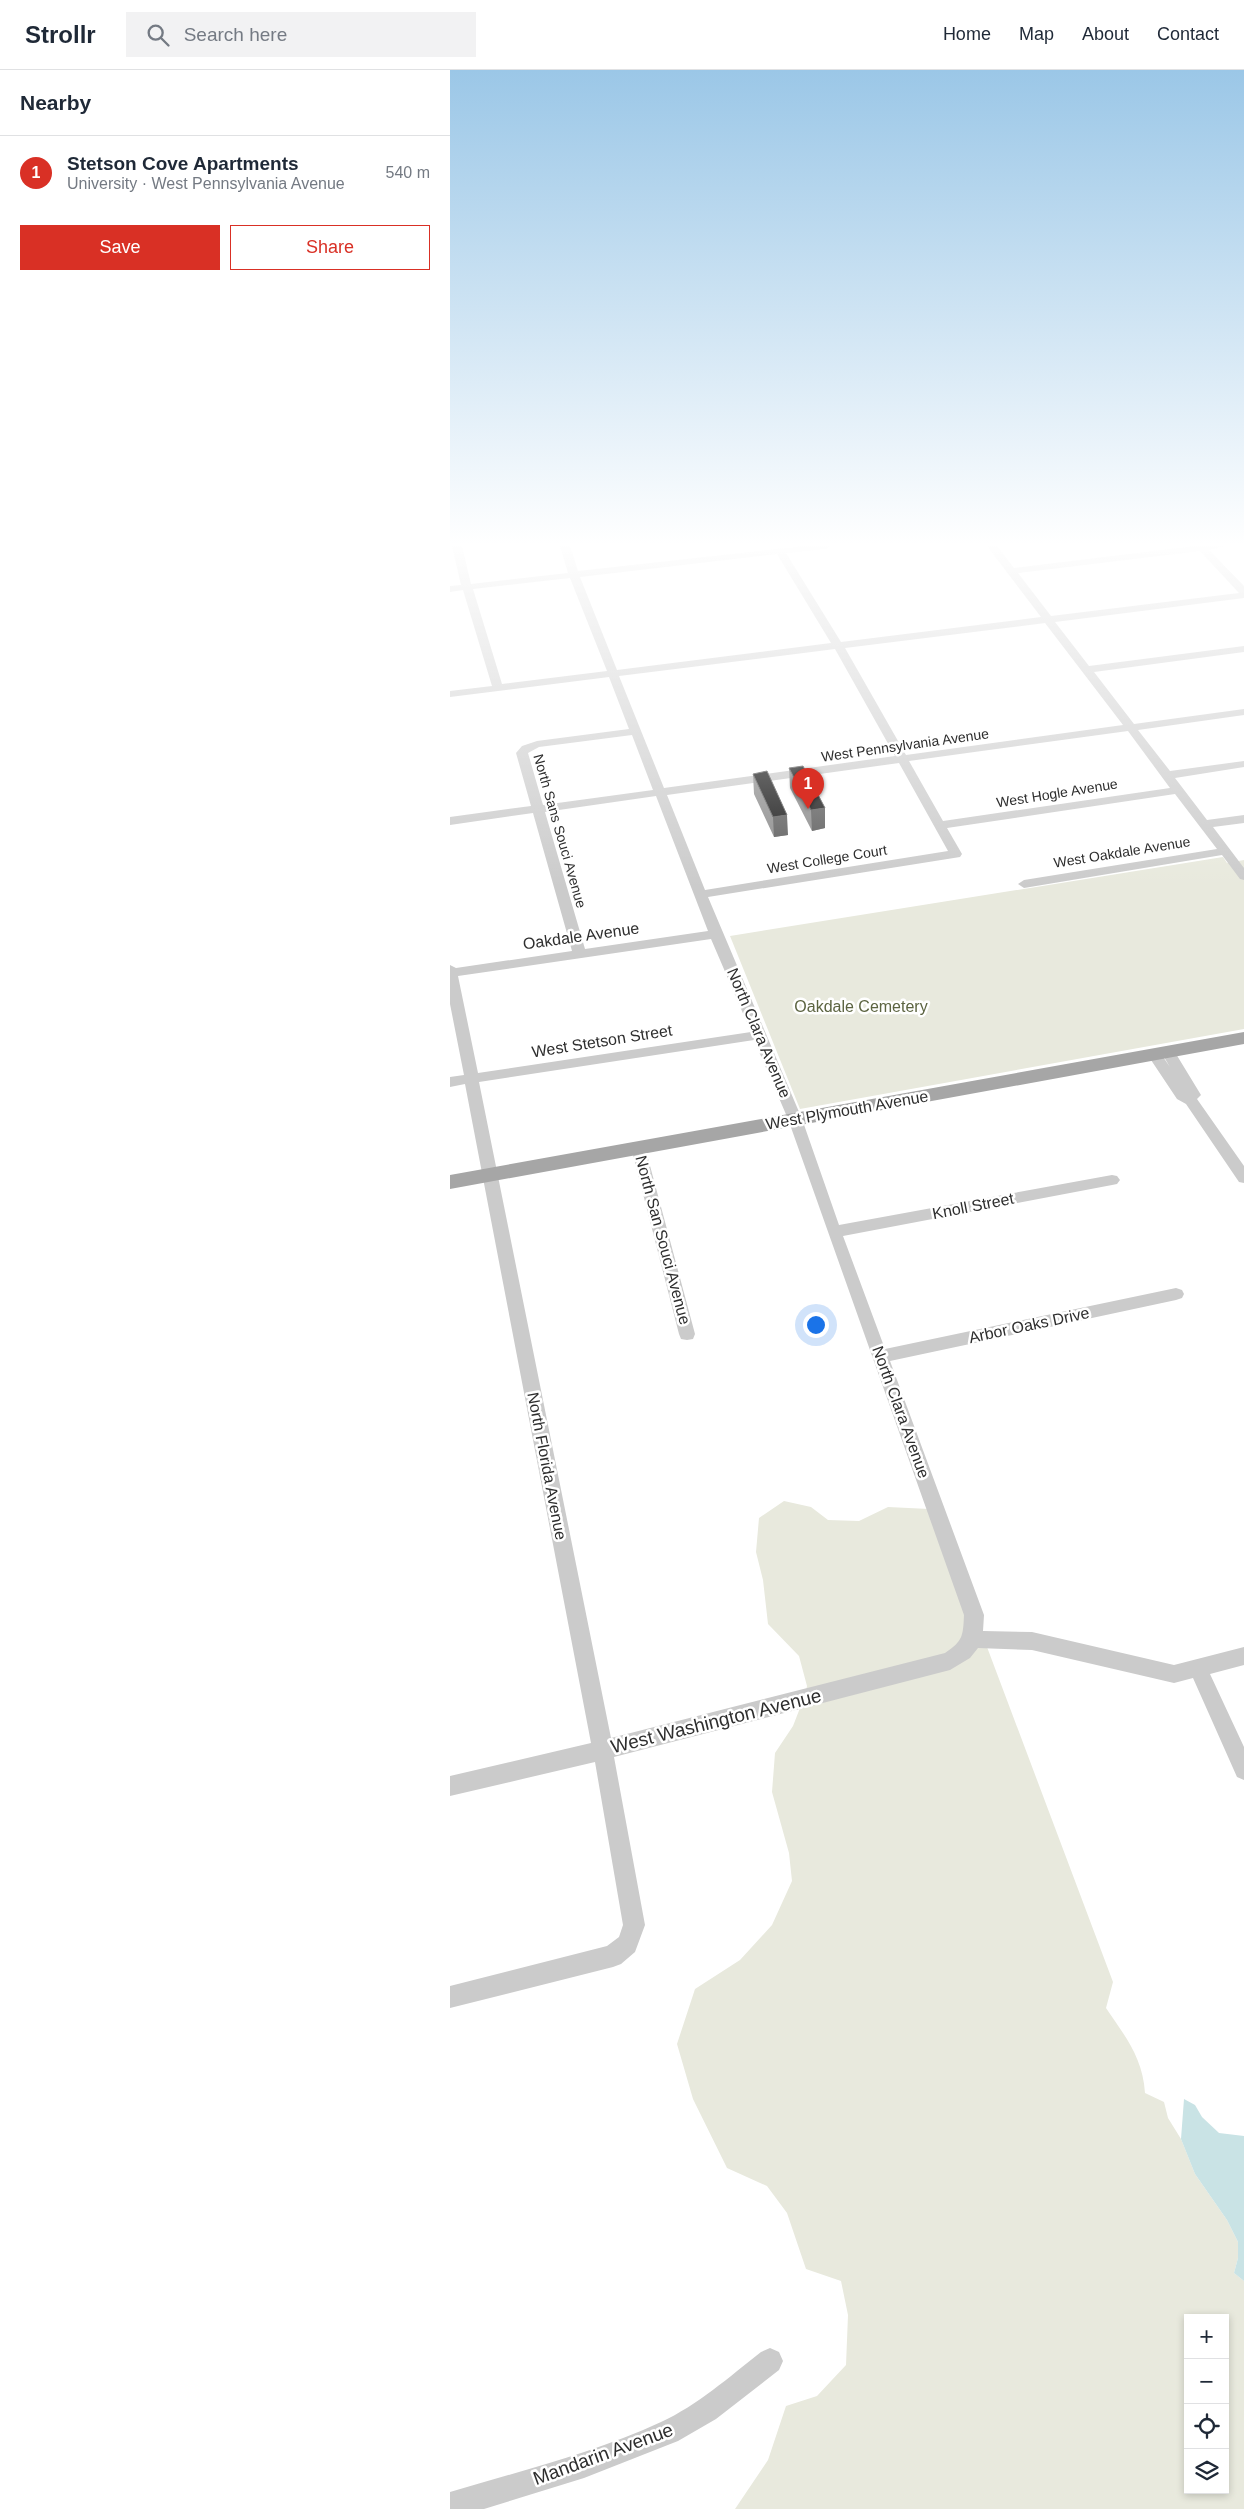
<!DOCTYPE html>
<meta charset="utf-8">
<style>
:root{--surface:#fff;--page:#f2f2f3;--text:#1f2937;--muted:#747a83;--line:#e0e1e3;--accent:#d93025}
body{margin:0;font-family:Arial,sans-serif;background:var(--page);color:var(--text)}
.controls{position:absolute;right:15px;bottom:15px;display:grid;overflow:hidden;border-radius:0px;box-shadow:0 2px 8px #0003}
.controls button{width:45px;height:45px;display:grid;place-items:center;padding:0;border:0;border-bottom:1px solid var(--line);background:var(--surface);color:var(--text);font:25px sans-serif}
.you{position:absolute;left:365px;top:1254px;width:18px;height:18px;margin:-12px;border:4px solid #fff;border-radius:50%;background:#1a73e8;box-shadow:0 0 0 8px #1a73e833}
.badge{display:grid;place-items:center;width:32px;height:32px;border-radius:50%;background:var(--accent);color:#fff;font-size:16px;font-weight:700}
.pin{position:absolute;translate:-50% -41px;filter:drop-shadow(0 1px 2px #0008)}
.pin::after{content:'';position:absolute;top:26px;width:18px;height:15px;background:inherit;clip-path:polygon(0 0,100% 0,50% 100%)}
.list{margin:0;padding:0;list-style:none}
h2{display:flex;justify-content:space-between;align-items:center;height:65px;margin:0;padding:0 20px;font-size:21px}
h2 small{font-size:16px;font-weight:400;color:var(--muted)}
.list li{display:grid;grid-template-columns:32px 1fr auto;gap:15px;align-items:center;box-sizing:border-box;height:75px;padding:0 20px;border-top:1px solid var(--line)}
.list b{display:block;font-size:19px;white-space:nowrap}
.list p{margin:0;font-size:16px;white-space:nowrap;color:var(--muted)}
.list em{font-size:16px;font-style:normal;color:var(--muted)}
.actions{display:flex;gap:10px;padding:15px 20px}
.actions a{flex:1;padding:11px 0;border:1px solid var(--accent);border-radius:0px;text-align:center;font-size:18px;color:var(--accent)}
.actions .main{background:var(--accent);color:#fff}
.icon{flex:none;width:28px;height:28px;fill:none;stroke:currentColor;stroke-width:2;stroke-linecap:round;stroke-linejoin:round}
.map{position:relative;flex:none;width:794px;height:2439px;overflow:hidden}
header{display:flex;align-items:center;gap:30px;box-sizing:border-box;height:70px;padding:0 25px;background:var(--surface);border-bottom:1px solid var(--line)}
header strong{font-size:24px}
nav{display:flex;gap:28px;margin-inline-start:auto;font-size:18px}
.search{width:350px;height:45px;background:var(--page);display:flex;align-items:center;gap:12px;box-sizing:border-box;padding:0 18px;border-radius:0px;color:var(--muted);font-size:19px}
main{display:flex}
aside{flex:1;background:var(--surface)}
.map>svg:first-child{display:block}
.green{fill:#e8e9dd;fill-rule:evenodd}
.water{fill:#c9e3e5}
.lines{fill:none;stroke-linecap:round;stroke-linejoin:round}
.minor{fill:#cbcbcb;fill-rule:evenodd}
.major{fill:#a6a6a6;fill-rule:evenodd}
.wall{fill:#8a8a8a}
.shaded-wall{fill:#5b5b5b}
.building{fill:#151515;stroke:#5b5b5b}
.labels{text-anchor:middle;dominant-baseline:central;stroke-width:5;stroke-linejoin:round;paint-order:stroke}
.far-street-label{font-size:14px;fill:#2e2e2e;stroke:#fff}
.street-label{font-size:16px;fill:#2e2e2e;stroke:#fff}
.park-label{font-size:16px;fill:#5c6441;stroke:#fff}
.near-street-label{font-size:19px;fill:#2e2e2e;stroke:#fff}
</style>
<header>
<strong>Strollr</strong>
<div class="search"><svg class="icon" aria-label="search" viewBox="0 0 24 24"><circle cx="10" cy="10" r="6"/><path d="M15 15l6 6"/></svg>Search here</div>
<nav><a>Home</a><a>Map</a><a>About</a><a>Contact</a></nav>
</header>
<main>
<aside>
<h2>Nearby<small></small></h2>
<ul class="list">
<li><span class="badge">1</span><div><b>Stetson Cove Apartments</b><p>University · West Pennsylvania Avenue</p></div><em>540 m</em></li>
</ul>
<div class="actions"><a class="main">Save</a><a>Share</a></div>
</aside>
<div class="map">
<svg width="794" height="2439" viewBox="0 0 794 2439">
<rect width="100%" height="100%" fill="#fff"/>
<path class="green" d="M773,787L777,793L794,790V959L350,1039L280,866Z
M334,1431L361,1437L378,1450L409,1451L438,1437L479,1439L517,1545L516,1566L497,1585L356,1621L357,1616L349,1586L318,1554L313,1510L306,1482L309,1448Z
M527,1577H537L663,1912L656,1938C675,1966 693,1988 695,2023L714,2032L718,2048L731,2069L745,2104L777,2150L788,2172V2188L784,2203L794,2211V2439H285L318,2390L336,2336L367,2326L396,2295L398,2245L391,2211L356,2199L337,2143L317,2116L277,2098L243,2029L227,1974L245,1919L290,1890L322,1855L342,1811L339,1783L322,1722L325,1683L343,1656L350,1638ZM738,2248H775V2420H738Z"/>
<path class="water" d="M734,2029L745,2035L752,2047L769,2063L794,2066V2211L784,2203L788,2188V2172L777,2150L745,2104L731,2069Z"/>
<g class="lines">
<path class="minor" d="M2,476H12L21,514L118,503L110,476H120L128,501L354,476H381L376,479L336,483L391,572L591,547L537,476H547L564,498L745,476H775L759,480L794,516V528L605,552L639,596L794,576V582L644,602L684,654L794,639V645L688,660L720,701L794,691V697L725,708L757,750L794,745V753L763,757L794,798V810L790,809L772,785L574,818L568,814L574,810L767,779L725,724L497,758L512,784L510,787L258,827L352,1049L389,1155L662,1105L667,1106L670,1110L667,1114L662,1115L393,1166L435,1279L726,1218L732,1220L734,1224L732,1228L726,1230L440,1291L534,1545L533,1561L582,1562L724,1595L794,1577V1595L760,1604L794,1677V1710L787,1707L743,1608L724,1613L582,1580L528,1578L520,1588L500,1600L164,1687L195,1855L185,1882L171,1894L163,1897L0,1938V1916L157,1876L169,1867L173,1855L145,1692L0,1726V1706L141,1673L15,1014L0,1017V1007L14,1005L0,934V895L6,898L122,881L83,743L0,755V747L81,736L66,683L72,676L87,671L179,659L159,607L0,627V621L42,616L13,520L0,522V516L11,515ZM750,481L789,523L601,546L568,503ZM327,484L381,573L167,600L130,507ZM120,508L157,601L52,614L23,519ZM595,553L673,655L456,685L395,578ZM385,579L445,686L214,718L169,606ZM678,661L720,718L493,751L459,691ZM182,665L203,720L93,735L78,683L89,677ZM449,693L498,781L255,820L217,725ZM206,726L258,861L135,879L95,742ZM261,869L301,962L28,1003L8,906ZM304,970L338,1049L514,1545C513,1566 513,1571 495,1583L161,1668L29,1012Z
M718,977L723,979L751,1025L747,1029L794,1096V1113L789,1112L736,1034L727,1029L697,984L704,979L709,981L720,997L711,982Z
M188,1072L193,1073L195,1077L245,1264L243,1269L237,1270L231,1269L229,1264L181,1077L183,1073Z
M320,2278L329,2282L333,2291L329,2300L266,2349L228,2371L134,2408L34,2439H0V2422C70,2401 144,2383 211,2352C248,2335 279,2307 311,2282Z"/>
<path class="major" d="M794,962V974L0,1119V1105Z"/>
</g>
<path class="wall" d="M339,698L375,758L362,761L340,718Z
M303,704L338,765L324,767L304,724Z"/>
<path class="shaded-wall" d="M375,738V758L362,761L361,740Z
M337,745L338,765L324,767L323,747Z"/>
<path class="building" d="M353,696L375,738L361,740L339,698Z
M317,701L337,745L323,747L303,704Z"/>
<linearGradient id="sky" x2="0" y2="1"><stop stop-color="#9bc7e7"/><stop offset="0.58" stop-color="#fff"/><stop offset="1" stop-color="#fff" stop-opacity="0"/></linearGradient>
<rect width="794" height="817" fill="url(#sky)"/>
<g class="labels">
<g class="far-street-label">
<text transform="translate(455 675) rotate(-8)">West Pennsylvania Avenue</text>
<text transform="translate(607 723) rotate(-9)">West Hogle Avenue</text>
<text transform="translate(110 761) rotate(74)">North Sans Souci Avenue</text>
<text transform="translate(672 782) rotate(-9)">West Oakdale Avenue</text>
<text transform="translate(377 789) rotate(-9)">West College Court</text>
</g>
<g class="street-label">
<text transform="translate(131 866) rotate(-8)">Oakdale Avenue</text>
<text transform="translate(309 963) rotate(67)">North Clara Avenue</text>
<text transform="translate(152 971) rotate(-9)">West Stetson Street</text>
<text transform="translate(397 1040) rotate(-10)">West Plymouth Avenue</text>
<text transform="translate(523 1136) rotate(-11)">Knoll Street</text>
<text transform="translate(213 1170) rotate(75)">North San Souci Avenue</text>
<text transform="translate(579 1255) rotate(-12)">Arbor Oaks Drive</text>
<text transform="translate(451 1342) rotate(70)">North Clara Avenue</text>
<text transform="translate(97 1396) rotate(79)">North Florida Avenue</text>
</g>
<g class="park-label">
<text x="411" y="936">Oakdale Cemetery</text>
</g>
<g class="near-street-label">
<text transform="translate(266 1651) rotate(-14)">West Washington Avenue</text>
<text transform="translate(153 2384) rotate(-20)">Mandarin Avenue</text>
</g>
</g>
</svg>
<div class="controls">
<button>+</button>
<button>−</button>
<button><svg class="icon" aria-label="locate" viewBox="0 0 24 24"><circle cx="12" cy="12" r="6"/><path d="M12 2v4M12 18v4M2 12h4M18 12h4"/></svg></button>
<button><svg class="icon" aria-label="layers" viewBox="0 0 24 24"><path d="M12 4l9 5-9 5-9-5zM3 14l9 5 9-5"/></svg></button>
</div>
<div class="you"></div>
<div class="pin badge" style="left:358px;top:739px">1</div>
</div>
</main>
